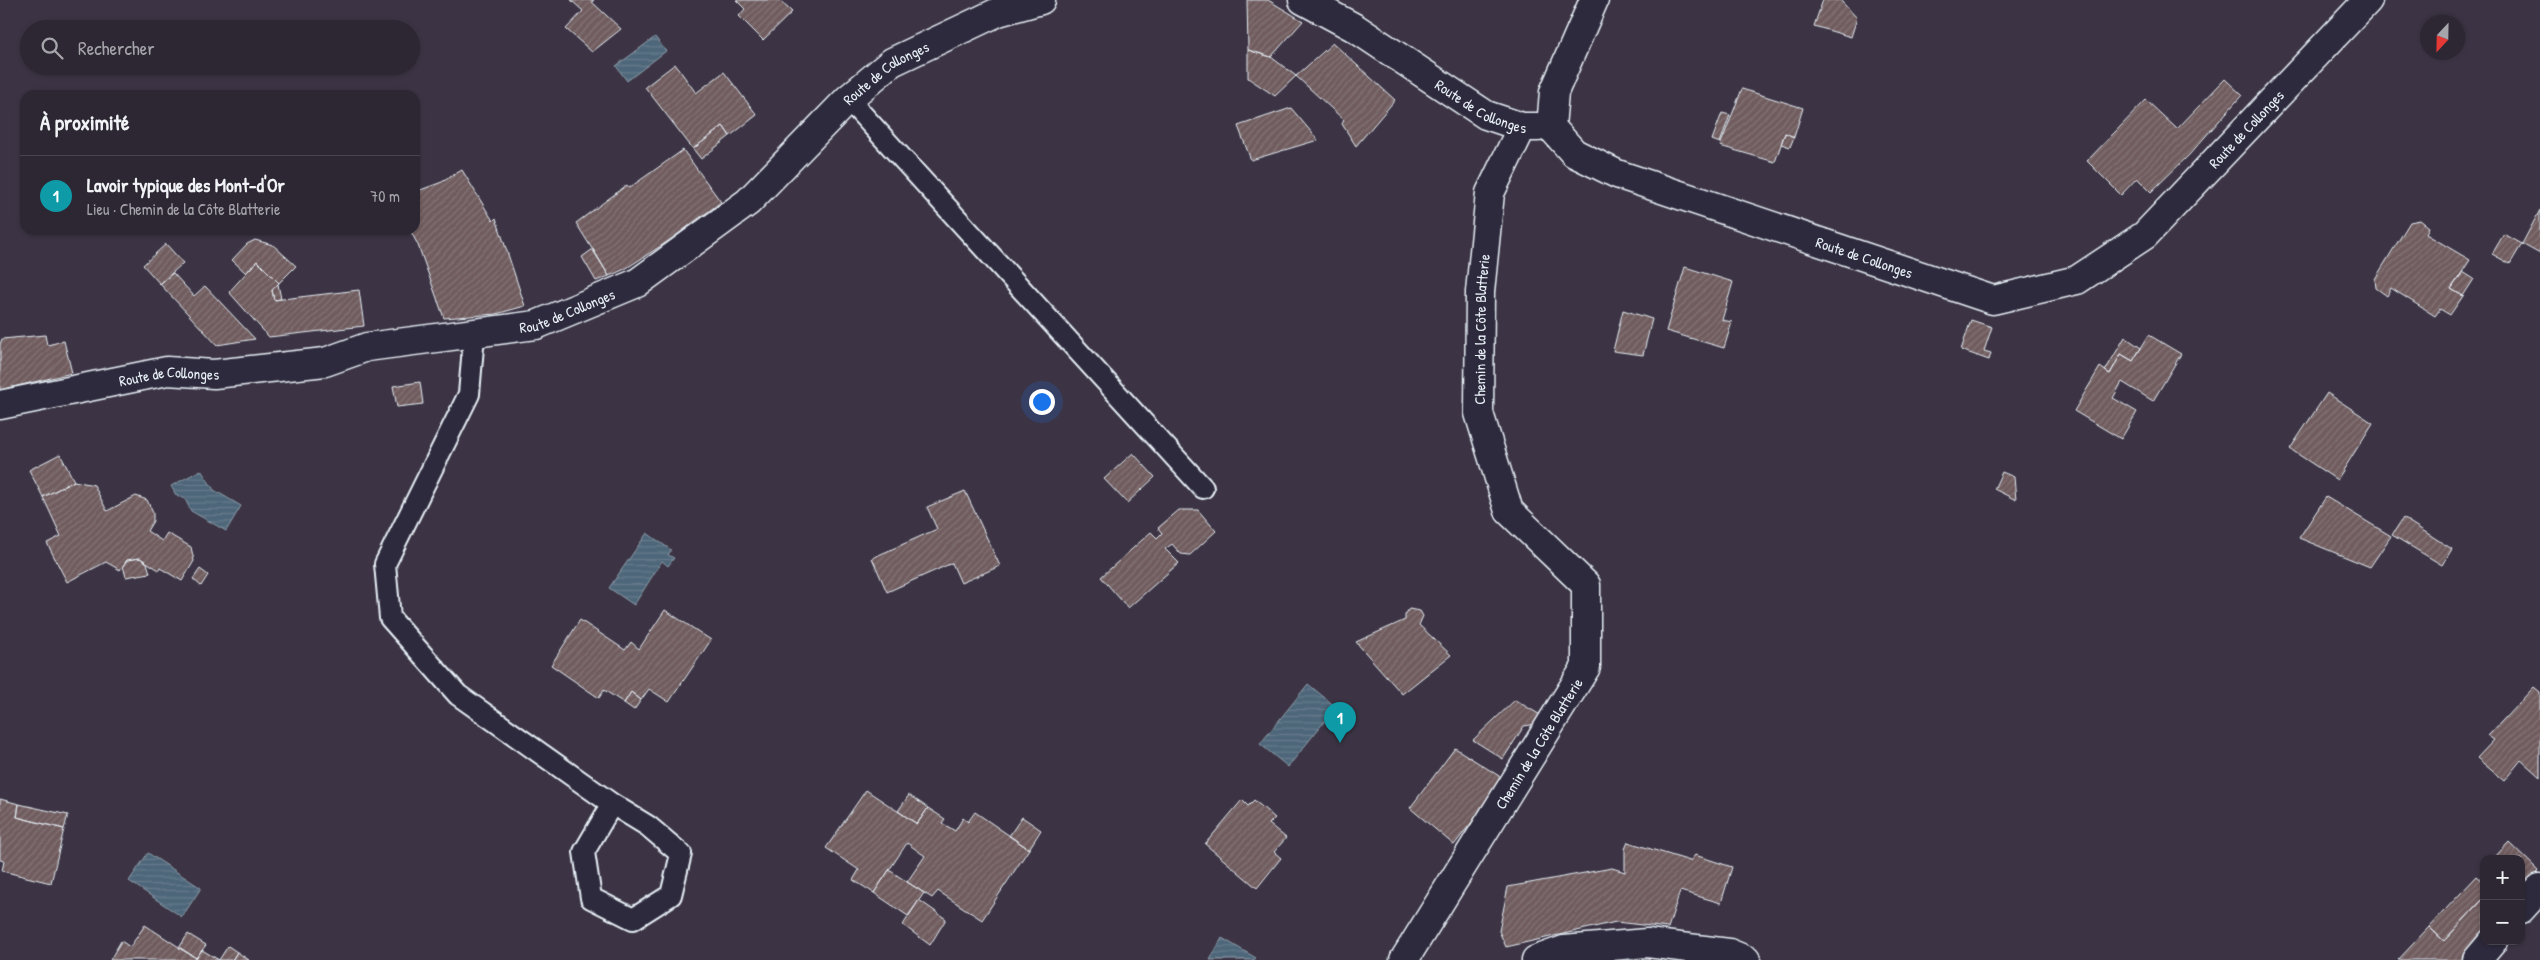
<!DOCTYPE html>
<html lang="fr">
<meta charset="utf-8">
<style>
:root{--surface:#2d2733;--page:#352f3b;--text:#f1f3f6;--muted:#a7a5ac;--line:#48444e;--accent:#8abfa5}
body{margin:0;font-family:"Patrick Hand",sans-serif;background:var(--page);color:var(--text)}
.controls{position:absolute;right:15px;bottom:15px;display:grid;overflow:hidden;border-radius:10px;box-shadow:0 1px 4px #0004}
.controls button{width:45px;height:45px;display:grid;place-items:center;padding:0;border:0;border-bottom:1px solid var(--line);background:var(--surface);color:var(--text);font:25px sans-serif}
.compass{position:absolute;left:2420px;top:15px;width:45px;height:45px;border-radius:50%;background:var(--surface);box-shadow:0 1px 4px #0004;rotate:202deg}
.you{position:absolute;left:1041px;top:401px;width:18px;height:18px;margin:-12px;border:4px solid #fff;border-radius:50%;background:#1a73e8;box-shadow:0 0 0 8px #1a73e833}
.badge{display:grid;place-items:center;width:32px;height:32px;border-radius:50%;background:var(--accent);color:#fff;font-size:16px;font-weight:700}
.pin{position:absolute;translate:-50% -41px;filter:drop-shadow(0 1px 2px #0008)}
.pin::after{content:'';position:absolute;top:26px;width:18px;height:15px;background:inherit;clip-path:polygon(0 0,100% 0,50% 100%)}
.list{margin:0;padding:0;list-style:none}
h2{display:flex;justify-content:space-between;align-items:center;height:65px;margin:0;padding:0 20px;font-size:21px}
h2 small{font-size:16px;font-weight:400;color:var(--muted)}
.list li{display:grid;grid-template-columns:32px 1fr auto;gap:15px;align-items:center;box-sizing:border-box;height:80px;padding:0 20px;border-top:1px solid var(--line)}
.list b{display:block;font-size:19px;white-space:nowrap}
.list p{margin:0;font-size:16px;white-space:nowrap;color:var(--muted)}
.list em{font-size:16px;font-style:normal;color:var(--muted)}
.icon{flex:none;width:28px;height:28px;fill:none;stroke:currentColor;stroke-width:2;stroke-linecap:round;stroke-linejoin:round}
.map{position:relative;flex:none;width:2540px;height:960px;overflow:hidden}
.search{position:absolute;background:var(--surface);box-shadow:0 1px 4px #0004;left:20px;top:20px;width:400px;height:55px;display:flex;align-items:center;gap:12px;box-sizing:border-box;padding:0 18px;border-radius:28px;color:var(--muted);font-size:19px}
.panel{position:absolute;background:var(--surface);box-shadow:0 1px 4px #0004;left:20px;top:90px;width:400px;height:145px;border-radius:15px}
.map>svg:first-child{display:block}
.water{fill:url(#water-rules);stroke:#8c9eac}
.building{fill:url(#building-hatch);stroke:#e8f1f8}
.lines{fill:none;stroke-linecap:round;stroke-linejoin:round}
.lane-casing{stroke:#e8f1f8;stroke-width:24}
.street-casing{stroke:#e8f1f8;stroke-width:31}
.secondary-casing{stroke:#e8f1f8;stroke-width:31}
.lane{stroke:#2f2a3d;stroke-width:20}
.street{stroke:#2f2a3d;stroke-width:28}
.secondary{stroke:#2f2a3d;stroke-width:28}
.labels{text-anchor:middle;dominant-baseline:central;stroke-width:5;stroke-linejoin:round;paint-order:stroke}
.street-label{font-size:15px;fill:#e8f1f8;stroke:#2f2a3d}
</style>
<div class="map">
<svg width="2540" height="960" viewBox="0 0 2540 960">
<defs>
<pattern id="water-rules" width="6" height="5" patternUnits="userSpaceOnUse" patternTransform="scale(1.25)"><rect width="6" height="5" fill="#4e6679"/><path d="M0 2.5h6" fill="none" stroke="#687c8d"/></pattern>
<pattern id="building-hatch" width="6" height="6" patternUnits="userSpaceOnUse" patternTransform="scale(1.25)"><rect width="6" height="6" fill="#705c5e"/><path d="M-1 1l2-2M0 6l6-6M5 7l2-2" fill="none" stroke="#847476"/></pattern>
</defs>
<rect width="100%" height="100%" fill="#3c3444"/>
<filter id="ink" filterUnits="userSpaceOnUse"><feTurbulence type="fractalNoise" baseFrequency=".02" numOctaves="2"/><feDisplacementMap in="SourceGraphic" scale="10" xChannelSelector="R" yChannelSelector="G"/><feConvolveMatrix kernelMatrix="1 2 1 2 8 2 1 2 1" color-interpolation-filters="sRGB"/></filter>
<g filter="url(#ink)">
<path class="water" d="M655,37L666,51L627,81L616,66Z
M201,470L214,490L241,506L226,531L191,511L185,499L176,495L171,486Z
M647,533L671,550L668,555L674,558L668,566L662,561L634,605L609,588Z
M1308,684L1336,707L1288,767L1260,744Z
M148,853L201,888L182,917L129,881Z
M1222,938L1256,958L1254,960H1210Z"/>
<path class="building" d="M571,0H594L592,2L621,29L592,52L566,29L583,11Z
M736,0H779L792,12L763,40L739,16L745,9Z
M1247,0H1268L1303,21L1271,57L1248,50Z
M1823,0H1840L1857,18L1851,37L1814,26Z
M1333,43L1395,100L1356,146L1342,124L1344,120L1296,76Z
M1248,50L1271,57L1296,76L1275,96L1248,78Z
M675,64L696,93L724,72L757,115L730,136L723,126L693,149L645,87Z
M2225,79L2242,95L2189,155L2151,192L2137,178L2121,195L2087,161L2146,100L2177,129Z
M1742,89L1803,108L1794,137L1785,133L1775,162L1720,146Z
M1291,108L1318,140L1251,160L1238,126Z
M1722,113L1730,115L1720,143L1712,140Z
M723,126L730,136L701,159L693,149Z
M1785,133L1794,137L1790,147L1781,144Z
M683,150L721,202L667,242L625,269L609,276L576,223L627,185L629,188Z
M462,170L493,221L496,218L525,306L496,314L444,318L418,245L410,230H415V192L442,182Z
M2540,210V254L2522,244Z
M2420,220L2429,227L2426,234L2470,260L2451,289L2463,296L2450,315L2440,309L2435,316L2391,288L2387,296L2376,288L2375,279L2410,222Z
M2504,234L2522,244L2510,264L2492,254Z
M255,240L273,245L296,266L279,283L257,261L246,273L232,260L247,244Z
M166,244L183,263L160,284L143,265Z
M593,249L609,276L596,281L582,257Z
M257,261L279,283L272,290L274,300L359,290L364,326L269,337L229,292Z
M1685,267L1733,282L1722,320L1732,322L1724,348L1666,331Z
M2463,272L2474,279L2463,296L2451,289Z
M173,273L194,296L205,286L255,339L217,345L160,284Z
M278,284L281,299L274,300L272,290Z
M1623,310L1652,319L1643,355L1613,351Z
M1971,320L1992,327L1984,351L1991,353L1989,360L1961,350Z
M45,335L47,345L64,341L72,373L0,390V344L2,339Z
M2149,335L2181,354L2153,401L2122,382L2113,398L2137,412L2121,439L2074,411L2100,367L2110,374L2121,354L2133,361Z
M2125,337L2141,348L2133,361L2121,354L2110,374L2105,371Z
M420,382L423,404L397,407L393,386Z
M2327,393L2373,423L2337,480L2290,449Z
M1133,453L1155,477L1127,503L1104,479Z
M60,454L74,481L43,497L29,470Z
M2002,472L2014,477L2016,500L1994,489Z
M74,481L94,485L107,511L136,496L147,500L153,513V521L147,531L162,541L167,533L191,547L194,561L182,581L160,568L159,570L140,558L127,560L120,570L106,562L67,582L47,543L61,536L43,497Z
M965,491L1000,566L961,583L952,563L887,592L872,558L937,529L927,507Z
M2326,497L2391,536L2370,567L2299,538Z
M1179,510H1198L1216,531L1190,555L1181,554L1172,544L1165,549L1179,563L1128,608L1101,577L1151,532L1157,538L1162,533L1158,528Z
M2403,518L2452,549L2442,565L2392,535Z
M140,558L147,563L150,573L126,577L123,566L127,560Z
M200,569L208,575L201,586L193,579Z
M1409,609L1420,611L1423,616L1419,625L1451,655L1402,694L1356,642L1405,620V615Z
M665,610L711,640L669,702L649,689L641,700L631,692L624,703L604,690L599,698L551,665L580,620L625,650L631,642L639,649Z
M2534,687L2540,692V777L2521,760L2504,781L2477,758L2494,740L2488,736Z
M631,692L641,700L634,710L624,703Z
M1515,700L1542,716L1537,724L1524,726L1503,759L1473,740Z
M1455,748L1499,776L1500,786L1454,845L1410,808Z
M866,790L917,824L928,808L945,819L942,823L955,831L963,818L968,822L975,812L1029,849L982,920L938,891L932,898L907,882L925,856L907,843L874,893L853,880L859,870L826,848Z
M909,795L928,808L917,824L898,811Z
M0,799L19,804L17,817L64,829L51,883L2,871L4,861L0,860Z
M1242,800L1248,806L1254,800L1275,818L1269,824L1286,838L1274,852L1281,858L1257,888L1205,844Z
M19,804L68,815L64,829L17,817Z
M1022,817L1041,830L1029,849L1009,836Z
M1628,842L1690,861L1695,855L1732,867L1721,903L1680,891L1668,928L1616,922L1506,947L1499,931L1508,887L1612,868L1625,872V849Z
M2509,842L2539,871L2521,891V859H2493Z
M889,870L924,893L908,916L874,893Z
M2477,876L2484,882V898L2444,941L2429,927Z
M2484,898V933L2460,960H2398L2429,927L2444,941Z
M919,900L946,919L930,945L903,925Z
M145,925L196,958L202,950L219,960H110L121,941L130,947Z
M188,934L206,945L196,958L179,948Z
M228,946L237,952L232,960H219Z
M237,952L249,960H232Z"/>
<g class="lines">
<g class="lane-casing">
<path id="lane" d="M848,99L1203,488
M474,335L469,394L385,564L390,618L458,695L612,804L584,852L591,898L633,919L671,895L681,854L648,826L612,804"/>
</g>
<g class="street-casing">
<g id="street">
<path id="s1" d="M1303,0L1355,28L1486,115L1522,127H1538"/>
<path id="s2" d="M0,405L167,371L214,374L325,362L367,347L536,325L637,283L748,202L848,99L892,62L998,12L1041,0"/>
<path d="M2521,909L2540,888"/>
<path id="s3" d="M1404,960L1586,667V585L1509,511L1479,413L1480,292L1490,193L1522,127"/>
<path d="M1536,960L1564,950L1647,943L1729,953L1746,960"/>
<path d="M2477,960L2493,941"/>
</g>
</g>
<g class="secondary-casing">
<g id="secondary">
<path id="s4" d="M1594,0L1554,92L1551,127L1574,153L1617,174L1993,300L2077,280L2145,235L2368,0"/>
</g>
</g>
<use href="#lane" class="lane"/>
<use href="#street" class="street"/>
<use href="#secondary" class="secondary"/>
</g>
</g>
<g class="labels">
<g class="street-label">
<text stroke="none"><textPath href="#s2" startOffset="981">Route de Collonges</textPath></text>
<text stroke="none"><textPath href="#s1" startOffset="208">Route de Collonges</textPath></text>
<text stroke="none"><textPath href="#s4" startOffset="929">Route de Collonges</textPath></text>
<text stroke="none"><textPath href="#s4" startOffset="479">Route de Collonges</textPath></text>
<text stroke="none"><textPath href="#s2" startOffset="578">Route de Collonges</textPath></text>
<text stroke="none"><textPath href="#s3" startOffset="720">Chemin de la Côte Blatterie</textPath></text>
<text stroke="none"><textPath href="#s2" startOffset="172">Route de Collonges</textPath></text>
<text stroke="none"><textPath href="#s3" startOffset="255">Chemin de la Côte Blatterie</textPath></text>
</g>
</g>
</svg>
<div class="controls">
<button>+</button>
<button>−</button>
</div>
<svg class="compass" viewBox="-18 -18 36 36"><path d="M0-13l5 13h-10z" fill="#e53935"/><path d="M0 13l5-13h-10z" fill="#a7a5ac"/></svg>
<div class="you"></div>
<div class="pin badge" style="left:1340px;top:743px;background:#0f9aa8">1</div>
<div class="search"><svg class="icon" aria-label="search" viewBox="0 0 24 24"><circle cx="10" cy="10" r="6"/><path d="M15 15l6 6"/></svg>Rechercher</div>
<section class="panel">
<h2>À proximité<small></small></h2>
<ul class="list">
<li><span class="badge" style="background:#0f9aa8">1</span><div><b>Lavoir typique des Mont-d'Or</b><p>Lieu · Chemin de la Côte Blatterie</p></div><em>70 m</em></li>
</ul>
</section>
</div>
